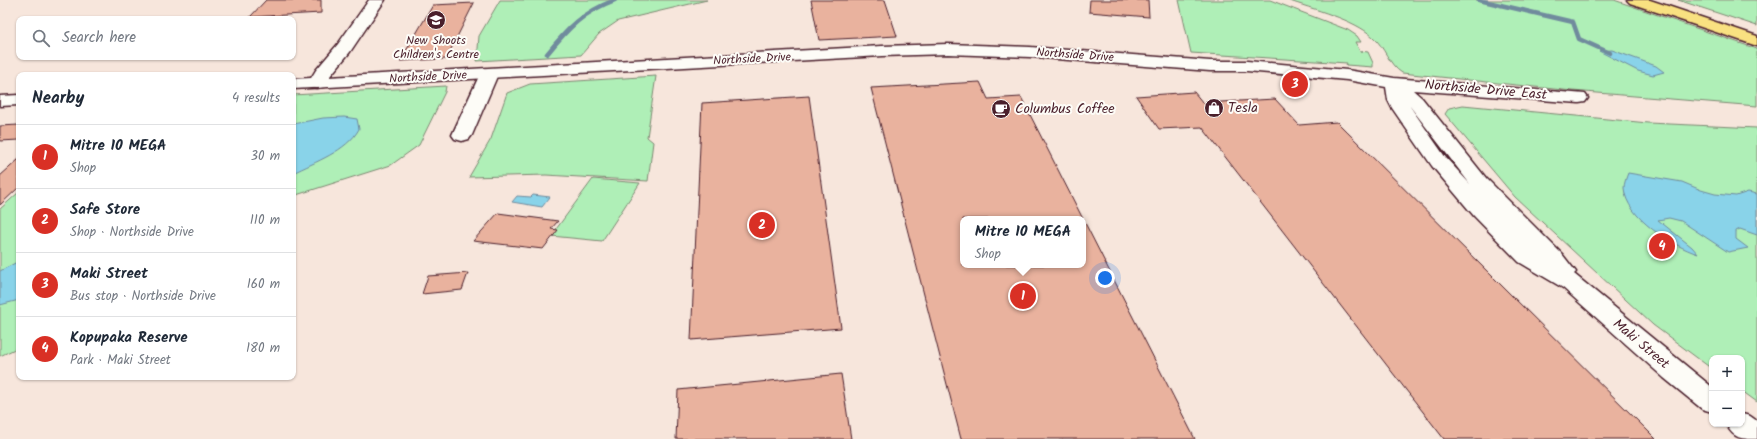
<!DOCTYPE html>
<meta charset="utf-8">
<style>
:root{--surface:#fff;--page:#f2f2f3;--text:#1f2937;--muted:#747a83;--line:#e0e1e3;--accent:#d93025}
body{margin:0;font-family:Kalam,sans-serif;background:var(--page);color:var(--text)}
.controls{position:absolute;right:12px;bottom:12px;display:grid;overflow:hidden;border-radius:8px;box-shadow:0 1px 3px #0004}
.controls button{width:36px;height:36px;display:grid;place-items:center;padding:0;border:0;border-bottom:1px solid var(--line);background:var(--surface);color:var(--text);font:20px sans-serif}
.you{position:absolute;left:1105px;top:278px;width:14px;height:14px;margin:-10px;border:3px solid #fff;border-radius:50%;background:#1a73e8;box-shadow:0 0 0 6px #1a73e833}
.badge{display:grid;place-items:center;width:26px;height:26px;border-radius:50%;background:var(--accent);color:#fff;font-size:13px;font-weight:700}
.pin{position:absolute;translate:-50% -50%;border:2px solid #fff;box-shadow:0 1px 4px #0006}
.popup{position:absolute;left:960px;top:216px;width:126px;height:52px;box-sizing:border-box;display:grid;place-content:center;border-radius:8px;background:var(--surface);filter:drop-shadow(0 1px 3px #0005);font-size:13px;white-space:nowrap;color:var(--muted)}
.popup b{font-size:15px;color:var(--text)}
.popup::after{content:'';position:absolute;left:50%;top:100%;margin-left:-8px;border:8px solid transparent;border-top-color:var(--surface)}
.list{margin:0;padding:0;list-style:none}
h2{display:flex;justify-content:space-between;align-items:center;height:52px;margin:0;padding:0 16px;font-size:17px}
h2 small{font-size:13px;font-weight:400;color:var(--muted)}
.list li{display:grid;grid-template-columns:26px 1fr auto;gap:12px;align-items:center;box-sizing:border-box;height:64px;padding:0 16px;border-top:1px solid var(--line)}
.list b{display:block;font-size:15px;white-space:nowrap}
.list p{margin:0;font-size:13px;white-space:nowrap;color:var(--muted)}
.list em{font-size:13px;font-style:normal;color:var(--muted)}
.icon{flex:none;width:22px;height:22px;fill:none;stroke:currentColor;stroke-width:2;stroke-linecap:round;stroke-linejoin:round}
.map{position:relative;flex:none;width:1757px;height:439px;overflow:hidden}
.search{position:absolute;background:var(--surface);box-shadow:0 1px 3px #0004;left:16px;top:16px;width:280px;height:44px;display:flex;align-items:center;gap:10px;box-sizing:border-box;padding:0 14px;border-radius:8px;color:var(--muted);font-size:15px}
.panel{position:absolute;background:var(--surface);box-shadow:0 1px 3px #0004;left:16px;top:72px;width:280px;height:308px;border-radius:8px}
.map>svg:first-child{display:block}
.green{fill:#afefb7;stroke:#7c8771}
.water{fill:#89d3e9;stroke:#708b9d}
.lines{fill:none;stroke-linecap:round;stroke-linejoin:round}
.stream{stroke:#708b9d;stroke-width:4.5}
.building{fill:#e9b29e;stroke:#4a1f2b}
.minor-casing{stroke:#4a1f2b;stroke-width:3}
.tertiary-casing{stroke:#4a1f2b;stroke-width:3}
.motorway-casing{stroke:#4a1f2b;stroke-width:3}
.minor{fill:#fdfcf7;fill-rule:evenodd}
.tertiary{fill:#fdfcf7;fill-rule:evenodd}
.motorway{fill:#f9e181;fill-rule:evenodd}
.labels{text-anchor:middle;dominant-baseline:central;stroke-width:4;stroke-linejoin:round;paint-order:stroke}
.far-poi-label{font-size:12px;fill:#4a1f2b;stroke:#fdfcf7}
.far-street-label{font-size:12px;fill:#4a1f2b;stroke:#fdfcf7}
.street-label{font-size:14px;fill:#4a1f2b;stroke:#fdfcf7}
.poi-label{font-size:14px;fill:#4a1f2b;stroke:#fdfcf7;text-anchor:start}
</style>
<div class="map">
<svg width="1757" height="439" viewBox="0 0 1757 439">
<rect width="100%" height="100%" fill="#f7e6dc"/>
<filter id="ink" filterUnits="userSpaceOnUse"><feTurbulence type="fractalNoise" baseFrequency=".025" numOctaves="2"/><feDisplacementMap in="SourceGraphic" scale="8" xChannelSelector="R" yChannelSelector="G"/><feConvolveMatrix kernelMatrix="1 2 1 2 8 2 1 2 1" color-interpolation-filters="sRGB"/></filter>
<g filter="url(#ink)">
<path class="green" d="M500,0H707L618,21L599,34L581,55L477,61L479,36Z
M1179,0H1270L1348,30L1357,36L1361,42H1355L1360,51L1368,52L1373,63V67L1346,65L1347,63L1191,53Z
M1287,0H1614L1757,49V106L1573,91L1402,73C1388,64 1385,47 1373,37C1354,19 1312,9 1287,0Z
M1678,0H1757V26Z
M656,76L647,137L653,142L648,181L546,175L469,177L491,139L507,93L530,84Z
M446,86L445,92L419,145L391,165L293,196V95Z
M1463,105L1648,123L1757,128V402L1742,391V358H1712V369L1653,325L1515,197L1445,114L1449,108Z
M593,179L640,183L602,241L551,236Z
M19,192V347L0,356V209Z"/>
<path class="water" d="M1612,50L1656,66L1664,72L1653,75L1638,71L1599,51Z
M344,117L357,119L359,129C347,151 315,162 293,173V124L323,118Z
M1628,173L1682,182L1701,190L1715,194L1736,196L1748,192L1757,194V235L1740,229L1736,231V239L1748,248L1728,252L1681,221L1669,218L1658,220L1692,247L1698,254C1673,246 1626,218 1624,188C1624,184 1626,178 1628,173Z
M533,195L550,197L542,207L512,202L517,196L531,197Z
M19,261V300L0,305V271Z"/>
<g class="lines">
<path class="stream" d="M1479,0L1573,22L1579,39L1610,53
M547,54C568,28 583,12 615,0"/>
</g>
<path class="building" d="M266,0H321V13L250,17Z
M811,0H885L897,36L819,40Z
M1090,0H1148L1149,17L1089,12Z
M474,3L446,59L400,61L433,5Z
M980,82L988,99L1021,97L1083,219H963V265H1083V219L1195,439H961L871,88Z
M1194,92L1203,103L1275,99L1299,125L1337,122L1656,439H1444L1202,127L1159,129L1136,96Z
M809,96L841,328L691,340L702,103Z
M19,125V140L0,141V126Z
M19,159V187L0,205V176Z
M498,213L558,221L551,229L558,230L543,249L473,241Z
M468,273L462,290L422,294L428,276Z
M841,374L851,439H676L678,390Z"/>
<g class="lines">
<g class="minor-casing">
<path id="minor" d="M369,0H385L350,52L330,76L323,87L317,88L311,87L308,83L316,70L338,44Z
M489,69L495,70L498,74L472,135L469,139L462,141L455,139L452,135L480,74L483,70Z"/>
</g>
<g class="tertiary-casing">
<path id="tertiary" d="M948,44L1030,47L1210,61H1247L1347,70L1394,78L1585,94L1588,98L1585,102L1579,103L1413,90L1422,98L1486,178L1562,254L1576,272L1574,274L1712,387V412L1702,409L1664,378L1563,288L1519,262L1474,216L1432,166L1392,108L1388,100L1386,87L1347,80L1247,71H1210L1030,57L948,54L882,56L293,89V79L882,46ZM1409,105L1470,184L1446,158Z
M19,95V105L0,106V96Z
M1742,414L1750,416L1757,421V439C1741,439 1734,439 1726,424H1742Z"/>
</g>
<g class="motorway-casing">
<path id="motorway" d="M1627,0H1650L1757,36V46L1630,3Z"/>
</g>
<use href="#minor" class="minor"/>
<use href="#tertiary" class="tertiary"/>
<use href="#motorway" class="motorway"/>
</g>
</g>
<defs>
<g id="school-disc" transform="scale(1)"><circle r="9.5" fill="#4a1f2b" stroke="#fdfcf7"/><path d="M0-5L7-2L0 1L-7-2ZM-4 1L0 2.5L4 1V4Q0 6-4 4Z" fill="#fff"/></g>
<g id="shop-disc" transform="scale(1)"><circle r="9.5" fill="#4a1f2b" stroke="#fdfcf7"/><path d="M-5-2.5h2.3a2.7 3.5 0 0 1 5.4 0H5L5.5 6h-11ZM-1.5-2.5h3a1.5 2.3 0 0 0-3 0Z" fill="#fff"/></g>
<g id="cafe-disc" transform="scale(1)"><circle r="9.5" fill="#4a1f2b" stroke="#fdfcf7"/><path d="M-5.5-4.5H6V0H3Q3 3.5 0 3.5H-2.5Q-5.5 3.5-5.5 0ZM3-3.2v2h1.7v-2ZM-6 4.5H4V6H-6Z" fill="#fff"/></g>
</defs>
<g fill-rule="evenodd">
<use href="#school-disc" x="436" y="20"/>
<use href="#shop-disc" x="1214" y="108"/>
<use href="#cafe-disc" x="1001" y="109"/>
</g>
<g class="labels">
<g class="far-poi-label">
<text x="436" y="40">New Shoots<tspan x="436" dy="14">Children's Centre</tspan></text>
</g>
<g class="far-street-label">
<text transform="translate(1075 55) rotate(4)">Northside Drive</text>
<text transform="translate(752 59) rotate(-3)">Northside Drive</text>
<text transform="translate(428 77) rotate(-3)">Northside Drive</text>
</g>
<g class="street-label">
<text transform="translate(1486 90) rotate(5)">Northside Drive East</text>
<text transform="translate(1641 344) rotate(40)">Maki Street</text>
</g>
<g class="poi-label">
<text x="1228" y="108">Tesla</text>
<text x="1015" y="109">Columbus Coffee</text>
</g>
</g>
</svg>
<div class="controls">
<button>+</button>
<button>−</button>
</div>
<div class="you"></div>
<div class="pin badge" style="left:1023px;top:296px">1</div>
<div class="popup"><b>Mitre 10 MEGA</b>Shop</div>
<div class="pin badge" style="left:762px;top:225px">2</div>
<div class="pin badge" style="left:1295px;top:84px">3</div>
<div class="pin badge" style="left:1662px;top:246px">4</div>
<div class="search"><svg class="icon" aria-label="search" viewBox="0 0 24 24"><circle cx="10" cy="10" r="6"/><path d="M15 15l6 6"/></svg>Search here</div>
<section class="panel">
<h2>Nearby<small>4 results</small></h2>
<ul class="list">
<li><span class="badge">1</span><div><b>Mitre 10 MEGA</b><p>Shop</p></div><em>30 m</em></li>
<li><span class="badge">2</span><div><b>Safe Store</b><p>Shop · Northside Drive</p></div><em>110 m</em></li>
<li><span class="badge">3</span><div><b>Maki Street</b><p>Bus stop · Northside Drive</p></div><em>160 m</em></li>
<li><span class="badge">4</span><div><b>Kopupaka Reserve</b><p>Park · Maki Street</p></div><em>180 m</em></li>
</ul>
</section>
</div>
